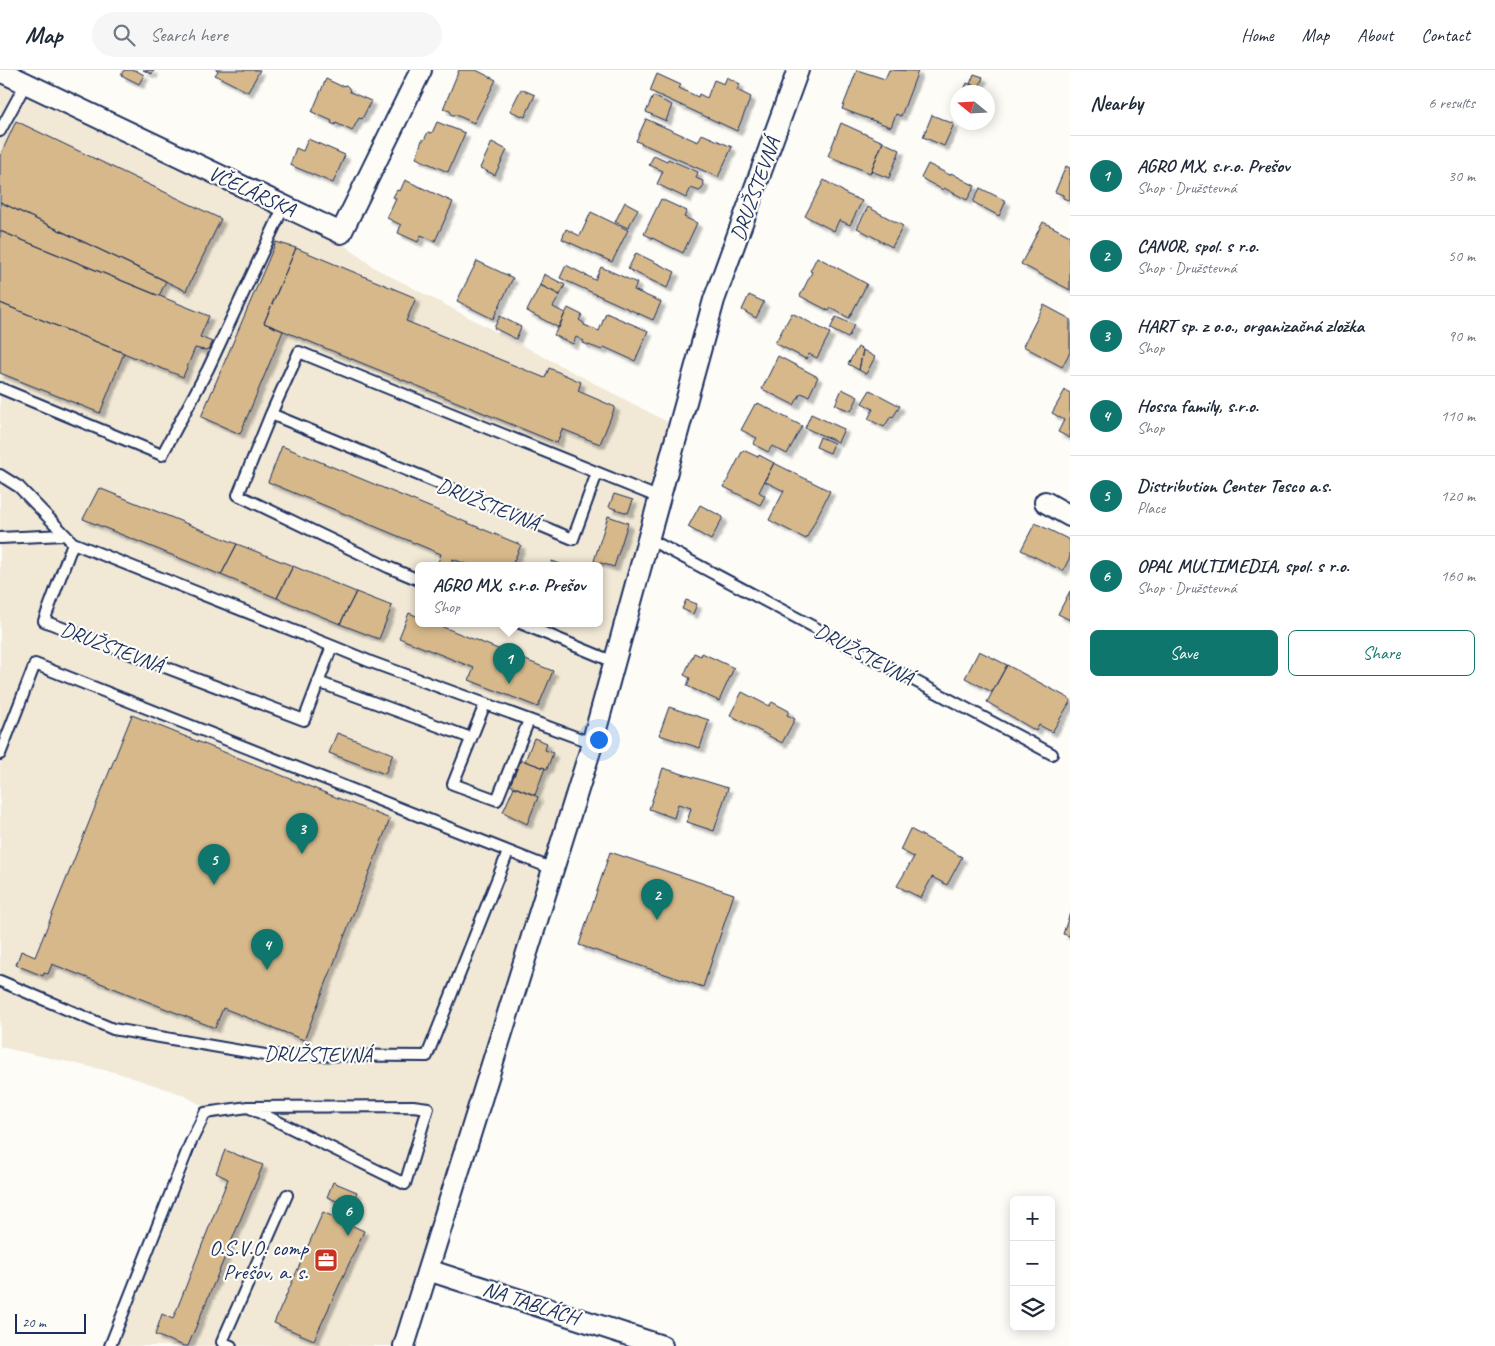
<!DOCTYPE html>
<meta charset="utf-8">
<style>
:root{--surface:#fff;--page:#f6f6f7;--text:#1f2937;--muted:#747a83;--line:#e0e1e3;--accent:#0f766e}
body{margin:0;font-family:Caveat,sans-serif;background:var(--page);color:var(--text)}
.controls{position:absolute;right:15px;bottom:15px;display:grid;overflow:hidden;border-radius:8px;box-shadow:0 2px 12px #0003}
.controls button{width:45px;height:45px;display:grid;place-items:center;padding:0;border:0;border-bottom:1px solid var(--line);background:var(--surface);color:var(--text);font:25px sans-serif}
.compass{position:absolute;left:950px;top:15px;width:45px;height:45px;border-radius:50%;background:var(--surface);box-shadow:0 2px 12px #0003;rotate:288deg}
.scale{position:absolute;left:15px;bottom:12px;width:71px;box-sizing:border-box;padding-left:5px;border:2px solid #1b2f5e;border-top:0;font-size:14px;line-height:18px;white-space:nowrap;color:#1b2f5e;-webkit-text-stroke:4px #fdfcf7;paint-order:stroke}
.you{position:absolute;left:598px;top:669px;width:18px;height:18px;margin:-12px;border:4px solid #fff;border-radius:50%;background:#1a73e8;box-shadow:0 0 0 8px #1a73e833}
.badge{display:grid;place-items:center;width:32px;height:32px;border-radius:50%;background:var(--accent);color:#fff;font-size:16px;font-weight:700}
.pin{position:absolute;translate:-50% -41px;filter:drop-shadow(0 1px 2px #0008)}
.pin::after{content:'';position:absolute;top:26px;width:18px;height:15px;background:inherit;clip-path:polygon(0 0,100% 0,50% 100%)}
.popup{position:absolute;left:415px;top:492px;width:188px;height:65px;box-sizing:border-box;display:grid;place-content:center;border-radius:8px;background:var(--surface);filter:drop-shadow(0 1px 4px #0005);font-size:16px;white-space:nowrap;color:var(--muted)}
.popup b{font-size:19px;color:var(--text)}
.popup::after{content:'';position:absolute;left:50%;top:100%;margin-left:-10px;border:10px solid transparent;border-top-color:var(--surface)}
.list{margin:0;padding:0;list-style:none}
h2{display:flex;justify-content:space-between;align-items:center;height:65px;margin:0;padding:0 20px;font-size:21px}
h2 small{font-size:16px;font-weight:400;color:var(--muted)}
.list li{display:grid;grid-template-columns:32px 1fr auto;gap:15px;align-items:center;box-sizing:border-box;height:80px;padding:0 20px;border-top:1px solid var(--line)}
.list b{display:block;font-size:19px;white-space:nowrap}
.list p{margin:0;font-size:16px;white-space:nowrap;color:var(--muted)}
.list em{font-size:16px;font-style:normal;color:var(--muted)}
.actions{display:flex;gap:10px;padding:15px 20px}
.actions a{flex:1;padding:11px 0;border:1px solid var(--accent);border-radius:8px;text-align:center;font-size:18px;color:var(--accent)}
.actions .main{background:var(--accent);color:#fff}
.icon{flex:none;width:28px;height:28px;fill:none;stroke:currentColor;stroke-width:2;stroke-linecap:round;stroke-linejoin:round}
.map{position:relative;flex:none;width:1070px;height:1276px;overflow:hidden}
header{display:flex;align-items:center;gap:30px;box-sizing:border-box;height:70px;padding:0 25px;background:var(--surface);border-bottom:1px solid var(--line)}
header strong{font-size:24px}
nav{display:flex;gap:28px;margin-inline-start:auto;font-size:18px}
.search{width:350px;height:45px;background:var(--page);display:flex;align-items:center;gap:12px;box-sizing:border-box;padding:0 18px;border-radius:28px;color:var(--muted);font-size:19px}
main{display:flex}
aside{flex:1;background:var(--surface)}
.map>svg:first-child{display:block}
.built{fill:#f1e8d6;fill-rule:evenodd}
.building{fill:#d6b88a;stroke:#1b2f5e;filter:url(#shadow)}
.lines{fill:none;stroke-linecap:round;stroke-linejoin:round}
.lane-casing{stroke:#1b2f5e;stroke-width:14}
.street-casing{stroke:#1b2f5e;stroke-width:24}
.lane{stroke:#fdfcf7;stroke-width:10}
.street{stroke:#fdfcf7;stroke-width:20}
.labels{text-anchor:middle;dominant-baseline:central;stroke-width:4.5;stroke-linejoin:round;paint-order:stroke}
.street-label{font-size:21px;fill:#1b2f5e;stroke:#fdfcf7}
.poi-label{font-size:21px;fill:#1b2f5e;stroke:#fdfcf7;text-anchor:end}
</style>
<header>
<strong>Map</strong>
<div class="search"><svg class="icon" aria-label="search" viewBox="0 0 24 24"><circle cx="10" cy="10" r="6"/><path d="M15 15l6 6"/></svg>Search here</div>
<nav><a>Home</a><a>Map</a><a>About</a><a>Contact</a></nav>
</header>
<main>
<div class="map">
<svg width="1070" height="1276" viewBox="0 0 1070 1276">
<defs>
<filter id="shadow"><feDropShadow dx="4.5" dy="4.5" stdDeviation="1" flood-color="#0004"/></filter>
</defs>
<rect width="100%" height="100%" fill="#fdfcf7"/>
<filter id="ink" filterUnits="userSpaceOnUse"><feTurbulence type="fractalNoise" baseFrequency=".02" numOctaves="2"/><feDisplacementMap in="SourceGraphic" scale="10" xChannelSelector="R" yChannelSelector="G"/><feConvolveMatrix kernelMatrix="1 2 1 2 8 2 1 2 1" color-interpolation-filters="sRGB"/></filter>
<g filter="url(#ink)">
<path class="built" d="M0,0L342,173L373,197L679,358L403,1276H117L212,1041L181,1024L118,1003L0,977ZM419,495H599V553H419Z"/>
<path class="building" d="M124,0H135L144,5L139,14L121,5Z
M143,0H154L152,4Z
M216,0H260L248,22L215,5L218,1Z
M459,0H476L496,10L474,53L456,45H452L450,41L443,39Z
M857,0L885,9L889,0L918,1L901,46L896,44L891,57L842,39Z
M657,4L681,15L679,18L698,27L699,24L707,28L714,10L724,14L727,7L740,14L737,20L751,27L737,61L650,21Z
M974,4L983,7L979,18L970,14Z
M326,9L341,16L346,15L349,18L350,22L371,31L362,49L359,48L352,61L336,53L335,55L331,53L332,51L312,42Z
M967,13L979,18L977,22H963Z
M521,19L535,25L525,47L510,41Z
M653,26L672,35L666,51L646,42Z
M932,45L954,54L944,76L923,67Z
M646,49L698,72L702,64L732,77L718,107L636,71Z
M16,51L221,149L186,221L0,132V86Z
M437,52L465,63L448,102L416,88L422,70H424L428,62L432,63Z
M841,53L883,72L870,103L828,86Z
M308,69L345,85L333,113L290,95L296,78L303,81Z
M492,72L507,80L495,105L480,98Z
M883,72L900,80L889,108L871,101Z
M654,85L667,91L668,89L698,102L696,108L703,111L704,115L702,119L699,121L691,118L686,128L657,114L663,101L649,95Z
M928,94L950,105L951,103L975,116L967,130L944,118L943,120L921,108Z
M1066,96L1070,98V131L1063,128V125L1055,122Z
M405,110L453,132L435,171L421,165L418,172L398,163L401,155L387,148L396,129L393,127L397,120L400,121Z
M824,110L844,122V123L862,131L850,155L839,150L834,161L805,146Z
M980,118L1006,131L999,146L973,132Z
M661,129L687,141L684,147L697,153L683,183L644,164Z
M0,132L166,211L159,226L0,161Z
M625,132L638,139L628,158L615,152Z
M868,137L903,156L892,177L857,158Z
M591,142L628,160L612,192L562,169L566,159L580,166Z
M1043,152L1070,166V220L1021,194Z
M0,161L209,246L200,267L215,273L214,274L212,273L209,279L204,280L195,278L183,307L0,233Z
M276,172L296,178L264,253L283,261L240,364L201,347Z
M296,178L416,228L406,251L545,308L549,298L581,312L578,321L615,337L600,374L562,359L557,373L264,253Z
M636,183L675,202L667,218L628,199Z
M817,187L867,214L849,248L831,238L829,241L800,226L812,202L810,201Z
M477,191L513,208L493,249L457,231Z
M566,195L595,210L601,197L637,213L634,220L661,232L653,250L560,208Z
M544,204L565,215L560,225L540,215Z
M540,215L560,225L553,237L565,243L559,258L527,241Z
M749,225L764,232L756,248L742,240Z
M0,233L124,283L100,343L0,303Z
M1044,235L1070,249V282L1062,297L1023,276Z
M568,238L582,245L579,250L584,253V255L599,261L606,243L648,261L635,291L604,277L602,280L583,273L584,271L576,267L573,274L554,265Z
M792,243L830,263L817,288L809,284L806,289L775,273Z
M500,246L521,257L516,269L494,258Z
M836,247L854,255L848,268L830,259Z
M858,277L863,280L859,300L848,294Z
M863,280L875,287L866,304L859,300Z
M778,286L818,307L809,326L801,323L794,335L762,319Z
M842,319L858,327L851,341L835,335Z
M870,320L900,336L893,347L891,346L884,357L868,349L873,339L862,333Z
M1065,320L1070,323V368L1058,362L1064,350L1052,343Z
M758,333L802,356L787,384L772,376L768,382L753,374L757,368L741,360L755,334L757,335Z
M811,344L844,359L838,372L805,358Z
M820,367L834,373L830,383L816,377Z
M282,376L521,475L512,495H468L453,489L450,495H437L441,484L268,412Z
M743,380L758,387L759,385L774,393L759,422L765,426L760,435L724,417Z
M774,393L830,421L806,469L769,450L784,421L764,411Z
M99,418L237,474L221,505L83,449Z
M614,424L633,430L628,443L609,437Z
M700,435L723,447L711,470L688,457Z
M608,446L628,453L614,497L594,491Z
M1035,453L1070,470V487L1063,501L1021,480Z
M237,474L293,496L277,528L221,505Z
M552,491L563,495H551Z
M293,496L356,522L340,554L277,528Z
M1070,521V550L1058,544Z
M356,522L392,536L379,569L340,554Z
M686,530L697,534L693,544L682,539Z
M409,543L419,547V553H433L553,601L538,637L469,610L474,598L399,568Z
M979,581L1007,595L992,622L965,608Z
M694,583L701,586L702,583L734,598L719,631L687,616L690,608L684,605Z
M1007,595L1070,629V632L1052,662L1039,655L1036,661L987,632Z
M742,622L769,636L772,632L789,641L787,645L795,649L782,673L730,645Z
M669,637L709,650L700,678L659,665Z
M132,645L390,749L304,970L223,938L215,958L52,894L48,904L44,903L43,906L16,895L21,881L35,887Z
M337,663L393,684L385,704L329,683Z
M534,668L547,673L545,680L553,683L547,699L525,691Z
M521,690L545,698L535,725L510,715Z
M663,698L728,718L714,761L687,752L691,738L678,734L674,748L649,739Z
M514,717L538,727L527,754L503,742Z
M910,759L962,787L947,815L932,807L921,828L897,816L914,787L900,780Z
M610,782L734,824L703,917L579,875Z
M1070,843V866L1063,864Z
M225,1080L263,1095L188,1276H184L155,1265L162,1244L173,1249L228,1109L216,1103Z
M333,1112L357,1122L351,1137L327,1127Z
M323,1142L364,1161L314,1270L274,1253Z"/>
<g class="lines">
<g class="lane-casing">
<path id="lane" d="M0,61L26,13
M0,318L162,385L208,299L284,136
M271,344L299,282L660,428
M0,405L19,417L73,473
M0,468L64,465
M649,469L1052,684
M419,510L388,497L238,425L271,344L573,469L597,403
M520,553L614,592
M332,576L304,650L44,551L73,473L332,576L371,592L592,673
M318,612L471,668
M485,634L453,714L497,730L529,650
M0,684L35,594L553,799
M0,911L113,959L265,985L427,986L508,782
M110,1276L190,1074L205,1043L248,1037L413,1036L428,1038L405,1114L248,1037
M231,1276L222,1272L287,1125"/>
</g>
<g class="street-casing">
<path id="street" d="M0,1L341,163L421,0
M1045,432L1070,446
M428,1200L662,1276
M404,1276L590,681L714,230L798,0"/>
</g>
<use href="#lane" class="lane"/>
<use href="#street" class="street"/>
</g>
</g>
<defs>
<g id="office-square" transform="scale(1.25)"><rect x="-9" y="-9" width="18" height="18" rx="4" fill="#c8321e" stroke="#fdfcf7"/><path d="M-6-3h4V-5.5h4V-3h4V5H-6ZM-1-4.5V-3h2v-1.5ZM-6 0V1H6V0Z" fill="#fff"/></g>
</defs>
<g fill-rule="evenodd">
<use href="#office-square" x="326" y="1190"/>
</g>
<g class="labels">
<g class="street-label">
<text transform="translate(755 119) rotate(-70)">DRUŽSTEVNÁ</text>
<text transform="translate(252 121) rotate(25)">VČELÁRSKA</text>
<text transform="translate(488 434) rotate(22)">DRUŽSTEVNÁ</text>
<text transform="translate(112 577) rotate(21)">DRUŽSTEVNÁ</text>
<text transform="translate(864 584) rotate(28)">DRUŽSTEVNÁ</text>
<text transform="translate(318 984) rotate(1)">DRUŽSTEVNÁ</text>
<text transform="translate(531 1233) rotate(18)">NA TABLÁCH</text>
</g>
<g class="poi-label">
<text x="308" y="1178">O.S.V.O. comp<tspan x="308" dy="24">Prešov, a. s.</tspan></text>
</g>
</g>
</svg>
<div class="controls">
<button>+</button>
<button>−</button>
<button><svg class="icon" aria-label="layers" viewBox="0 0 24 24"><path d="M12 4l9 5-9 5-9-5zM3 14l9 5 9-5"/></svg></button>
</div>
<svg class="compass" viewBox="-18 -18 36 36"><path d="M0-13l5 13h-10z" fill="#e53935"/><path d="M0 13l5-13h-10z" fill="#747a83"/></svg>
<div class="scale">20 m</div>
<div class="you"></div>
<div class="pin badge" style="left:509px;top:614px">1</div>
<div class="popup"><b>AGRO MX, s.r.o. Prešov</b>Shop</div>
<div class="pin badge" style="left:657px;top:850px">2</div>
<div class="pin badge" style="left:302px;top:784px">3</div>
<div class="pin badge" style="left:267px;top:900px">4</div>
<div class="pin badge" style="left:214px;top:815px">5</div>
<div class="pin badge" style="left:348px;top:1166px">6</div>
</div>
<aside>
<h2>Nearby<small>6 results</small></h2>
<ul class="list">
<li><span class="badge">1</span><div><b>AGRO MX, s.r.o. Prešov</b><p>Shop · Družstevná</p></div><em>30 m</em></li>
<li><span class="badge">2</span><div><b>CANOR, spol. s r.o.</b><p>Shop · Družstevná</p></div><em>50 m</em></li>
<li><span class="badge">3</span><div><b>HART sp. z o.o., organizačná zložka</b><p>Shop</p></div><em>90 m</em></li>
<li><span class="badge">4</span><div><b>Hossa family, s.r.o.</b><p>Shop</p></div><em>110 m</em></li>
<li><span class="badge">5</span><div><b>Distribution Center Tesco a.s.</b><p>Place</p></div><em>120 m</em></li>
<li><span class="badge">6</span><div><b>OPAL MULTIMEDIA, spol. s r.o.</b><p>Shop · Družstevná</p></div><em>160 m</em></li>
</ul>
<div class="actions"><a class="main">Save</a><a>Share</a></div>
</aside>
</main>
